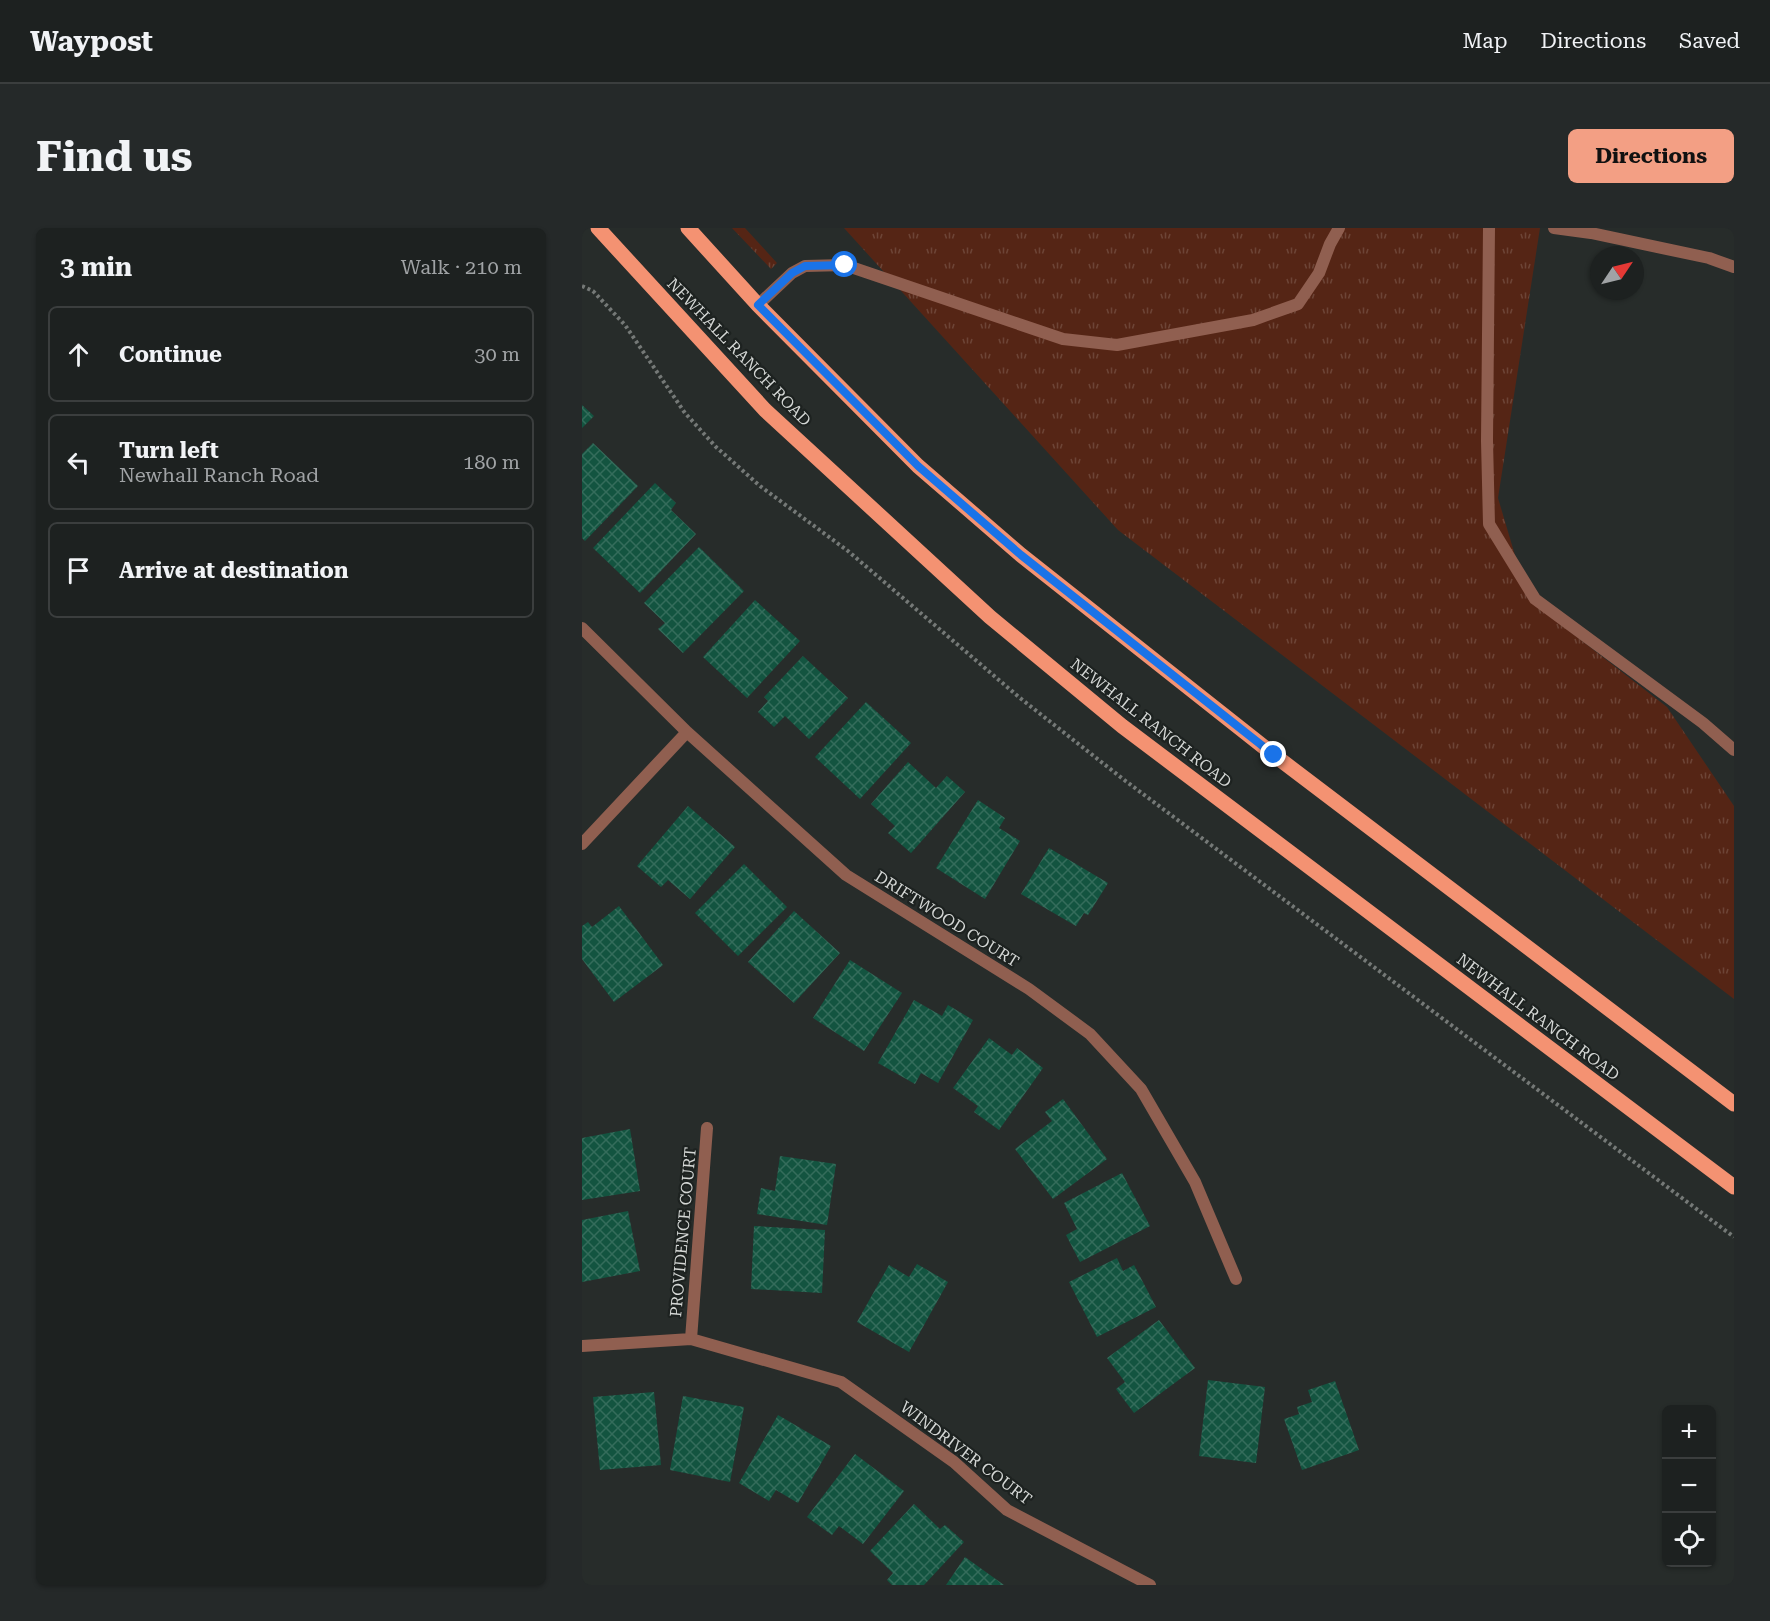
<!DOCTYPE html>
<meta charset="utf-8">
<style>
:root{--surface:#1d2120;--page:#252929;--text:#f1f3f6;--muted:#a0a3a5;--line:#3b3e3e;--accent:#f39f84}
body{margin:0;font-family:"Roboto Serif",serif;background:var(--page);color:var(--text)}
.controls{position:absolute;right:18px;bottom:18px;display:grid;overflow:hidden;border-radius:9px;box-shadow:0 2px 4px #0004}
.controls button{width:54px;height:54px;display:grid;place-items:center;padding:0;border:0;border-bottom:2px solid var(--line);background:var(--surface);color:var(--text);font:30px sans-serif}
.compass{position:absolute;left:1008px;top:18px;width:54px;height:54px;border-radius:50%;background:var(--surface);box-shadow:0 2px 4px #0004;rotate:55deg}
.stop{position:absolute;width:18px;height:18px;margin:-14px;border:4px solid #1a73e8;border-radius:50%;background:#fff}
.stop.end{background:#1a73e8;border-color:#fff;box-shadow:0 2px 6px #0008}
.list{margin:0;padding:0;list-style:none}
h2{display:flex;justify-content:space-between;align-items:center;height:78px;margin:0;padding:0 24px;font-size:26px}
h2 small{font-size:20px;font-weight:400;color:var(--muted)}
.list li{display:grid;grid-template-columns:39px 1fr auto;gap:18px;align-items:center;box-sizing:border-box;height:96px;margin:0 12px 12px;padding:0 12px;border:2px solid var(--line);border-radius:9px}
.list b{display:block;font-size:22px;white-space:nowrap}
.list p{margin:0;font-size:20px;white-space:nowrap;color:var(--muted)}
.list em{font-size:20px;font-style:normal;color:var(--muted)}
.icon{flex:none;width:33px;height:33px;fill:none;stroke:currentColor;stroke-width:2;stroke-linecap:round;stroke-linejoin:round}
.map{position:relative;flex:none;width:1152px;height:1357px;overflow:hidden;border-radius:9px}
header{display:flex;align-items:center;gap:36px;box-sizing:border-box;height:84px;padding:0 30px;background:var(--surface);border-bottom:2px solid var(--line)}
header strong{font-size:28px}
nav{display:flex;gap:33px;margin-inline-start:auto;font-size:21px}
.intro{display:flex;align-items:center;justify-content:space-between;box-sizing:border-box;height:144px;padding:0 36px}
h1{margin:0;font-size:42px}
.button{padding:15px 27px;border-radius:9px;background:var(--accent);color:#111;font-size:21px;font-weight:700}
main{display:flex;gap:36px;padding:0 36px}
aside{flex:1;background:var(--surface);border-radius:9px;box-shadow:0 2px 4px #0004}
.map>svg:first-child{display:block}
.grass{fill:url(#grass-tufts)}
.building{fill:url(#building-cross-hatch)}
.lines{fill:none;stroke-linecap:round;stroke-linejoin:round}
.path{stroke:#757977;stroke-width:4;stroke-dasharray:3 3;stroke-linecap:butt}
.service{stroke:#905f50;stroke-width:12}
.minor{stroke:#905f50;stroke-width:12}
.primary{stroke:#f49272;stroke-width:15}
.route{stroke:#1a73e8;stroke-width:8}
.labels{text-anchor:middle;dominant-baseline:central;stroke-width:4.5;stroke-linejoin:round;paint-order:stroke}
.street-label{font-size:16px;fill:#d4d7d5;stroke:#1d2220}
</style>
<header>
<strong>Waypost</strong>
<nav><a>Map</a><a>Directions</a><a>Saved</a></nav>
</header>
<div class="intro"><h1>Find us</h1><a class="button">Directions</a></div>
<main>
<aside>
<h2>3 min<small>Walk · 210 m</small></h2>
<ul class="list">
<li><svg class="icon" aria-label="ahead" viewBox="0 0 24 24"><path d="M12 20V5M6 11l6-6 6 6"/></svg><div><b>Continue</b></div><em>30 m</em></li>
<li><svg class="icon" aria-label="left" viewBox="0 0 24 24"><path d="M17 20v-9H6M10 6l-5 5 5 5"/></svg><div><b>Turn left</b><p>Newhall Ranch Road</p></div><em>180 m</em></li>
<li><svg class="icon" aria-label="arrive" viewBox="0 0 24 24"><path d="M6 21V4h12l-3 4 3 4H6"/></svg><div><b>Arrive at destination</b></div></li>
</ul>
</aside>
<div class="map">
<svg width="1152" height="1357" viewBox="0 0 1152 1357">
<defs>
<pattern id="grass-tufts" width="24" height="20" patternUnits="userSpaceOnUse" patternTransform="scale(1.5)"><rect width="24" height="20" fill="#552515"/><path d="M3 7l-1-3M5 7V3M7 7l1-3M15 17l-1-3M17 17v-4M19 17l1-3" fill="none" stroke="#6d4436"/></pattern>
<pattern id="building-cross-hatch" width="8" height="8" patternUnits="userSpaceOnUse" patternTransform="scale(1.5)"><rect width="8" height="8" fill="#135440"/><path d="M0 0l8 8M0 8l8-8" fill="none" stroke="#346c5b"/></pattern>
</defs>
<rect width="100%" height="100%" fill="#272c2a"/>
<path class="grass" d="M150,0H163L195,35L189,41Z
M262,0H958L916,270L946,371L1085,479L1152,578V771L536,302Z"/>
<path class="building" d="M0,177L12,188L0,200Z
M11,215L56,258L3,313L0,310V226Z
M73,255L94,275L89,282L114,306L58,365L11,320Z
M117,319L162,363L101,425L76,401L83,395L62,375Z
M173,372L218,413L165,470L121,429Z
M221,428L266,470L227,511L203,488L192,499L176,484L186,473L182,469Z
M284,474L329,515L278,571L233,529Z
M326,534L354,560L365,548L383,564L329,625L306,605L313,598L289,576Z
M396,572L423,590L417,600L438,613L403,671L354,640Z
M106,578L153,619L108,671L86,652L79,659L55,638Z
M467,620L526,655L506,687L502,685L494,698L439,666Z
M162,636L205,679L156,728L113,685Z
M37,678L81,737L32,774L0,731V698L6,694L10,699Z
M212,683L258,725L212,775L166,734Z
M268,732L320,765L282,823L231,790Z
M332,772L360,788L366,777L391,792L356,855L339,845L333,856L296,835Z
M407,810L430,827L435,820L461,840L417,902L392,884L396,878L371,860Z
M481,871L525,931L471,971L433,921L470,893L463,884Z
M48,901L58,963L0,972V910Z
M198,928L254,936L245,997L175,986L179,960L193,963Z
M540,945L568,998L498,1034L484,1007L495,1001L482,975Z
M46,983L58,1043L0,1054V992Z
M172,998L243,1002L240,1065L169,1061Z
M535,1030L541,1043L552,1037L574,1079L515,1109L487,1054Z
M335,1036L366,1054L327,1124L275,1094L307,1037L327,1049Z
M577,1092L613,1140L552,1185L534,1161L543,1154L525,1130Z
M626,1152L683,1159L674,1235L617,1228Z
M753,1153L777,1222L720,1242L702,1191L717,1186L715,1179L730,1174L726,1162Z
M72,1164L79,1237L18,1242L11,1169Z
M101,1168L162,1179L148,1254L88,1242Z
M196,1187L249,1218L216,1275L194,1262L187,1273L157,1255Z
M273,1226L322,1263L281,1316L257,1298L250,1307L225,1289Z
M332,1276L358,1301L363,1297L382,1314L342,1357H310L305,1352L311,1345L288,1323Z
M383,1329L422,1357H364Z"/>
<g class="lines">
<path class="path" d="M0,58L11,63L43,97L103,185L134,219L178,258L266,323L438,470L541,551L1152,1009"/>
<path class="service" d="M907,0L905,213L907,296L953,371L1121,495L1152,522
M972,0L1009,5L1127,30L1152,39
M176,77L210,45L223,38L263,37L481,111L535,117L671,92L716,76L737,45L748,16L757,0"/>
<path class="minor" d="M0,400L105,504L264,647L447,761L508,806L559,861L613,954L654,1051
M0,616L105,504
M109,1111L125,900
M0,1118L109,1111L259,1154L372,1234L425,1282L568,1357"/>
<path class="primary" d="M16,0L183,182L408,389L540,498L1152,959
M106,0L176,77L336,238L439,327L692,527L1152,876"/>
</g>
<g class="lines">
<path class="route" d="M263,37L223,38L210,45L176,77L336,238L439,327L692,527"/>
</g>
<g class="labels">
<g class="street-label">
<text transform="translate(157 124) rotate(46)">NEWHALL RANCH ROAD</text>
<text transform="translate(569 495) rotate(38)">NEWHALL RANCH ROAD</text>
<text transform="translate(365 691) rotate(32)">DRIFTWOOD COURT</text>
<text transform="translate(956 789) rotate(37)">NEWHALL RANCH ROAD</text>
<text transform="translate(101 1004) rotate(-85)">PROVIDENCE COURT</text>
<text transform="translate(384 1225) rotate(37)">WINDRIVER COURT</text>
</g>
</g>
</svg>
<div class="controls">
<button>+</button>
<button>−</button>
<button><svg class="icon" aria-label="locate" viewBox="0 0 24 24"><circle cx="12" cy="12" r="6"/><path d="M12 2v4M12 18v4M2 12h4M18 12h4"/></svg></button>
</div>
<svg class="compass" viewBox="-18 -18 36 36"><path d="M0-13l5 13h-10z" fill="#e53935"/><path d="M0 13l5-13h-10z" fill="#a0a3a5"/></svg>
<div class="stop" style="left:263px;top:37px"></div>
<div class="stop end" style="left:692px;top:527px"></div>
</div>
</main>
